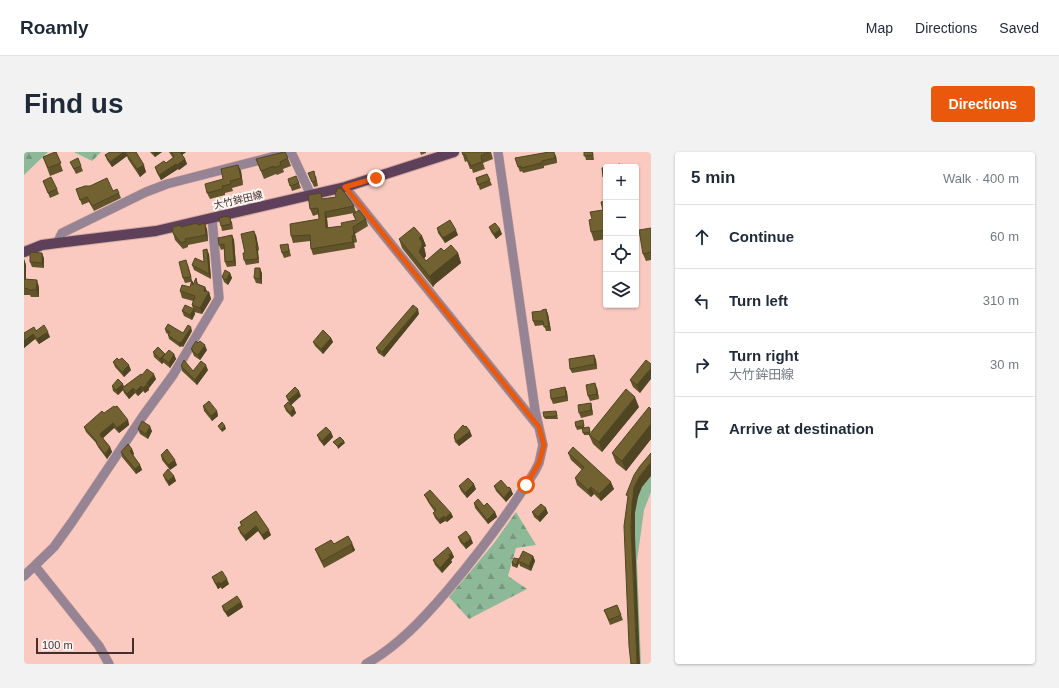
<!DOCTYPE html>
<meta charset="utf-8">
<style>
:root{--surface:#fff;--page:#f2f2f3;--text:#1f2937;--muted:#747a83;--line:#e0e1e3;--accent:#ea580c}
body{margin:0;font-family:Helvetica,"Noto Sans JP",sans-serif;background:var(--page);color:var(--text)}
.controls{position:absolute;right:12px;top:12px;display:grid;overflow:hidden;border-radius:4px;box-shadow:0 1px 3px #0004}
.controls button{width:36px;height:36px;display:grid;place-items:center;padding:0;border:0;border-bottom:1px solid var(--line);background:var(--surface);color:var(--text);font:20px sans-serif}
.scale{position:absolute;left:12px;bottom:10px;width:98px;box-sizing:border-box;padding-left:4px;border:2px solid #462f2a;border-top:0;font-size:11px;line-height:14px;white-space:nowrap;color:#462f2a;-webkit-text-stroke:3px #fcf6f4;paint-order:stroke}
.stop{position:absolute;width:12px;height:12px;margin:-9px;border:3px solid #ea580c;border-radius:50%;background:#fff}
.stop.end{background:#ea580c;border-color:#fff;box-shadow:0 1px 4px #0008}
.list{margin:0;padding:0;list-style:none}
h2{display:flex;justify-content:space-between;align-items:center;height:52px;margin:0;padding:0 16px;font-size:17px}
h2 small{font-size:13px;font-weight:400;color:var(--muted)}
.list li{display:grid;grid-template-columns:26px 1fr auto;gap:12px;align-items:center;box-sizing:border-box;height:64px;padding:0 16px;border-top:1px solid var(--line)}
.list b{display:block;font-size:15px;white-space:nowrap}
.list p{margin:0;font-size:13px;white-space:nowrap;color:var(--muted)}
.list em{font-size:13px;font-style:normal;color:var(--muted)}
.icon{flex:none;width:22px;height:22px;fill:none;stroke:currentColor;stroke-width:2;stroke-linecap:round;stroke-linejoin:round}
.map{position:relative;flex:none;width:627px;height:512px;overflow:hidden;border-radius:4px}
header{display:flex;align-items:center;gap:24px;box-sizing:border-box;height:56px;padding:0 20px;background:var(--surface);border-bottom:1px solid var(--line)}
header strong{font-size:19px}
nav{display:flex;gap:22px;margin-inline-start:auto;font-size:14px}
.intro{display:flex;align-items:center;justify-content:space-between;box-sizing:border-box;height:96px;padding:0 24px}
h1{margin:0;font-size:28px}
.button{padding:10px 18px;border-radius:4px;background:var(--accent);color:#fff;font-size:14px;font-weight:700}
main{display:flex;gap:24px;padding:0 24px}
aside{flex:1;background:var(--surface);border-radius:4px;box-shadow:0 1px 3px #0004}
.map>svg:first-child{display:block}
.forest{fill:url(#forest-firs)}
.garden{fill:#8eb998}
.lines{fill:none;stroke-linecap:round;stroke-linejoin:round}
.minor-casing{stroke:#d2a89f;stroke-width:10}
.major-casing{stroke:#d2a89f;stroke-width:12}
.minor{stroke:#968393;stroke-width:9}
.major{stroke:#5f405b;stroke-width:10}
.wall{fill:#62542a;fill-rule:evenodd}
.shaded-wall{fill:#504522}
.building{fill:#726231;stroke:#504522}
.route{stroke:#ea580c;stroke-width:5}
.labels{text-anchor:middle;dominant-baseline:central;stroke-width:4;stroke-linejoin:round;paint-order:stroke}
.street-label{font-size:10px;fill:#462f2a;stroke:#fcf6f4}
</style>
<header>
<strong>Roamly</strong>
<nav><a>Map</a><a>Directions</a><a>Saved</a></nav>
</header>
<div class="intro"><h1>Find us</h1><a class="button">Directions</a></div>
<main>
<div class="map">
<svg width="627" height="512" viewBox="0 0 627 512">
<defs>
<pattern id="forest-firs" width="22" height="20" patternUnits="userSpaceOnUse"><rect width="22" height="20" fill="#8eb998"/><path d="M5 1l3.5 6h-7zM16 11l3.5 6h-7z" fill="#76977c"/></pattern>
</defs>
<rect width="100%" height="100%" fill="#facac0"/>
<path class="forest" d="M0,0H24L0,23Z
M50,0H77L68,9Z
M492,360L512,393L492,396L484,424L503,437L445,467L425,445L470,391Z"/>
<path class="garden" d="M627,310V340L620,358L613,409L617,512H606L603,365Z"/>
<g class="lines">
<g class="minor-casing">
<path id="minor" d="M267,0L287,43
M321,35L514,274
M33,91L38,81L122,40L143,32L267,0
M11,414L75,494L85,512
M0,424L30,395L48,370L119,264L149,223L195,146L188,66
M342,512C374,494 399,467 423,439C455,401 485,361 511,319L515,311L519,293L511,258L474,0"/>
</g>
<g class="major-casing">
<path id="major" d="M0,100L18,93L33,91L132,79L321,35L430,0"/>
</g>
<use href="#minor" class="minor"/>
<use href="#major" class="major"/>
</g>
<path class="wall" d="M32,0L39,19L26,24L19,5Z
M86,0H112L122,20L116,25L104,7L103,4L88,15L83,8L81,3Z
M126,0H138L131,5Z
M145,0H162L158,3L161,7L163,12L155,18L154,17L137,28L133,21L131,15L142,11L149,6Z
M396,0H402V1L397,3Z
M438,0H467L469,7L459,11L461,17L449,21L448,17H446L443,9L441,10Z
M560,0H569L570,8H562Z
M532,4L533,11L520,14V16L499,21L498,19L496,20L491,6Z
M264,6L267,14L259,17L260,20L253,23L252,22L240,27L232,7Z
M46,10L57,14L59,19L52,22Z
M596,12L597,15H582V30H581L579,25L578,16Z
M214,13L217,19L219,33L208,36L209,39L201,41V43L186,47L183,41Z
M284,21L292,24L294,34L290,35Z
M463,22L468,33L456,38L452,26Z
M264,27L275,31L277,36L268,39Z
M19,29L33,37L35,42L26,46Z
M52,37L89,39L95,41L97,46L70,59L65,50L58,53Z
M299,47L330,54L332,60L342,67L344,74L331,82L333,90L330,91L331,96L289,103L287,97L286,89L269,91L267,84L295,67V62L289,64L286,57ZM330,61L329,62L332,68L318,74L304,76L303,66Z
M582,49V87L570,89L567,80L568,67L579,58Z
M204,65L208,70L209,77L198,79L197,74Z
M174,73L183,77L184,89L164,93V95L159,97L151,88L149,81L157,75Z
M465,75L478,82L472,87L467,80Z
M413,76L434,83L421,91L414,81Z
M627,76V108L622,109L619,102Z
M208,83L210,88L212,114L203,115L201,110L200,97L197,98L195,93Z
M232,83L235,98L234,99L235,111L222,113L220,108L221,101Z
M398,84L402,94L400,95L401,99L402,104L400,106L402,109L420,99L434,101L437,111L411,132L409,135L378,96L375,87Z
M264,92L267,104L260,106L258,101Z
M185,102L187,127L170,118L168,113L180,110Z
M20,106V116L8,115L6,110Z
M0,107L2,113V127L15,135V145H7L6,143H0Z
M164,113L169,132L172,126L174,132L181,135L183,140H185L187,147L178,162L170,160L171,162L168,168L160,164L158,159L169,157L168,153L169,149L158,146L156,139L166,135L167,130L161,131L159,126Z
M206,121L208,126L204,133L200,130L198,125Z
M238,121V132L232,131L230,126Z
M522,157L524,162L527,179H522L520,173L511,174L509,169L518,159Z
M395,162L360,205L354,201L352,196Z
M141,177L159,181L168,179L159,195L158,194L156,195L145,187L144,183V182L142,181Z
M12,179L26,185L15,192L11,187L0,196V181Z
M307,186L309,190L299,202L291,194L289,190Z
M167,197L183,198L176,208L170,204Z
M129,200L141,203L150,202L152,207L146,216L140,211V210L138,212L130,205Z
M570,203L572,208L573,217L548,221L546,217Z
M89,210L107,218L100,225L91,215Z
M627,212L616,241L609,235L606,228Z
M157,214L169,219L184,218L173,233L158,219Z
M118,223L132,227L125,236V238L121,241L119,239L114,244L111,241L105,247L100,241L99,238L94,243L89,239L88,234L100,235Z
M541,235L543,240L544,249L529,252L527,247Z
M573,236L575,247L566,249L564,244Z
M262,244H277L267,253L264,249Z
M567,251L568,256L569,263L557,266L555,261Z
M179,254L193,259L194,264L188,269L180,259Z
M260,254L270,256L272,261L268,265L262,259Z
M615,255L578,300L569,292L565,283H560L558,277L553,278L552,275L560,271V275L566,277V282Z
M627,257V287L602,319L592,311L588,301Z
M532,259L534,267H521L520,265Z
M80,261L104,268L105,273L95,281L90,276L79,286L86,295L88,300L83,307L74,295L73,292L62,280L60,275Z
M114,277L128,279L124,287L116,282Z
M307,280L309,285L300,294L295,288L293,283Z
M430,283L448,284L435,294L431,290L430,285L431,284Z
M108,297L110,302L109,303L116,313L118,318L112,322L98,305L97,300Z
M544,301L590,337L577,349L570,342L567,345L553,333L551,326L558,318L547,308Z
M137,303L153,313L146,318L138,308Z
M139,323L150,324L152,329L145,334L141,328Z
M435,334L452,337L443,346L437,339Z
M470,334L489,342L482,350L472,339Z
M400,343L427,361L429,365L423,370L421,369L416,372L411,366L409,361L411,360L406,353Z
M450,351L460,354L471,360L473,365L464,372L451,356Z
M232,359L247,383L240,388L234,379L222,389L216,381L214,376L217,374L216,370Z
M508,360L524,361L516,370L510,365Z
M324,384L331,398L329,400L300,416L294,404L291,397L310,392Z
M434,385L449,391L442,397L436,390Z
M428,401L430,405L427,408L428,410L418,421L411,413L409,408Z
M509,404L511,409L507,419L496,414L495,411L493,416L488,414V411L495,408Z
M188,425L205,432L198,437L197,435L194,437L190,430Z
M217,450L219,455L204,465L199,458L198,454Z
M593,453L599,468L586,473L580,458Z"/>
<path class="shaded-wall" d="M100,0H101L103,4L88,15L86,10Z
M129,0H138L131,5Z
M155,0H162L158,3Z
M530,0L532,4L533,11L531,6Z
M161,7L163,12L155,18L153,13Z
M152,12L154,17L137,28L135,23Z
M120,13L122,20L116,25L113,17Z
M214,13L217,19L219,33L217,26Z
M301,60L303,66L304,82L302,76Z
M181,71L183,77L184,89L182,83Z
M329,75L331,82L333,90L330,84Z
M476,77L478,82L472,87L470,82Z
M432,78L434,83L421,91L419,86Z
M230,79L232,83L235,98L233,94Z
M208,83L210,88L212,114L210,109Z
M328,84L330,91L331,96L329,90Z
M398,84L402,94L400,95L401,99L402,104L398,109L395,100V86Z
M232,94L234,99L235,111L234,107Z
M183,97L185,102L187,127L185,122Z
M18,101L20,106V116L18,111Z
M434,101L437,111L411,132L409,135L406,125L407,123Z
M0,107L2,113V134L0,128Z
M236,116L238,121V132L236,127Z
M206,121L208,126L204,133L202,128Z
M13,128L15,135V145L12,138Z
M181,135L184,141L185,140L187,147L178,162L176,156Z
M170,157L171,162L168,168L166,163Z
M394,157L395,162L360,205L358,200Z
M522,157L524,162L527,179L525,174Z
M167,175L168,179L159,195L157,191Z
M24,180L26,185L15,192L13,187Z
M9,182L11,187L0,196V189Z
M307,186L309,190L299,202L297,197Z
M156,190L158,194L156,195L155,191Z
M181,193L183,198L176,208L174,203Z
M141,202L143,207L138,206L140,210L138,212L136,207Z
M150,202L152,207L146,216L145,211Z
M570,203L572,208L573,217L571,212Z
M105,213L107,218L100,225L98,220Z
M182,213L184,218L173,233L171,228Z
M627,216V227L616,241L613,233Z
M130,222L132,227L125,236L123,231Z
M571,231L573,236L575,247L573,242Z
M99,232L101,237L98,236L99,238L94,243L92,238Z
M123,233L125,238L121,241L119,236Z
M117,234L119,239L114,244L112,239Z
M541,235L543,240L544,249L542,244Z
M109,236L111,241L105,247L103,242Z
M275,239L277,244L267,253L265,248Z
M611,245L615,255L578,300L575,290Z
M567,251L568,256L569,263L567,258Z
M270,256L272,261L268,265L266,261Z
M193,259L194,264L188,269L187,264Z
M104,268L105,273L95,281L93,276Z
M89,271L90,276L79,286L76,283L77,281Z
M627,272V287L602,319L598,309Z
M126,274L128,279L124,287L122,282Z
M201,274L202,277L198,280L197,278Z
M446,279L448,284L435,294L433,289Z
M307,280L309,285L300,294L298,289Z
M320,289L321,291L314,297L313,294Z
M86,295L88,300L83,307L81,302Z
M108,297L110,302L108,304L106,299Z
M151,308L153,313L146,318L144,313Z
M627,310V324L618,335L614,345L611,361V384L616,512H613L607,375L608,352L610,335L615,325Z
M116,313L118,318L112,322L111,317Z
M150,324L152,329L145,334L144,329Z
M587,330L590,337L577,349L575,342Z
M450,332L452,337L443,346L441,341Z
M567,335L570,342L567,345L564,338Z
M487,337L489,342L482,350L480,346Z
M522,356L524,361L516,370L514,365Z
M471,360L473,365L464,372L463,368Z
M427,361L429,365L423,370L421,366Z
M420,364L421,369L416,372L415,368Z
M232,374L234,379L222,389L220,384Z
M245,378L247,383L240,388L238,383Z
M447,386L449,391L442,397L440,392Z
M328,391L331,398L329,400L327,393Z
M428,401L430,405L427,408L428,410L418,421L416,416L425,403Z
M509,404L511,409L507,419L505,414Z
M494,409L495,411L493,416L492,413Z
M203,427L205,432L198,437L196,432Z
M195,430L197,435L194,437L192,432Z
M217,450L219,455L204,465L202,460Z"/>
<path class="building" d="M31,0H32L37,11L24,16L19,5Z
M86,0H100L86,10L81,3Z
M101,0H112L120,13L113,17Z
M147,0H156L161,7L153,13L152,12L135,23L131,15L140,9L142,11L150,5Z
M260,0H261L264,6L256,10L257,13L250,16V14L237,19L232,7Z
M438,0H465L457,4L458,10L447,14L445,10H444L441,2L439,3Z
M525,0H530L531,6L518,9V11L497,16V14L494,15L491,6Z
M560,0H568L569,3L560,4Z
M54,6L57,14L50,17L46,10Z
M596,12V15H582V25H579L578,16Z
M214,13L217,26L206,29L207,32L198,34L199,37L183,41L181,32L199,27L197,17Z
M290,19L292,29L288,30L284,21Z
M463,22L466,28L454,33L452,26Z
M272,24L275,31L266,34L264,27Z
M27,25L33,37L24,41L19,29Z
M83,26L89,39L93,37L95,41L68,54L63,45L56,48L52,37L61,34H66Z
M317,36L326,48L330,54L301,60L302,76L318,74L317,71L332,68L329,62L335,58L342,67L329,75L330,84H328L329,90L287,97L286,83L267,84L266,72L295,67L294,56L286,57L284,43L297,41L298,47L312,45L311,40L313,39L312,37Z
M582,49V78L567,80L565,68L568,67L566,60L579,58L577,50Z
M203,64V65H206L207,72L197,74L195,66Z
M426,68L432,78L419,86L413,76Z
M173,71L174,73L181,71L182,83L161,87L162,89L157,91L149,81L148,75L157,73V75Z
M471,71L476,77L470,82L465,75Z
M390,75L398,84L395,86L398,90V94L395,100L402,109L417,96L420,99L427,93L434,101L407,123L406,125L375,87Z
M627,76V100L619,102L615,78Z
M230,79L233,94H232L234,107L220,108L219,101H221L217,82Z
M208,83L210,109L201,110L200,92L195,93L194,86Z
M264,92L265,99L258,101L256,93Z
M183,97L185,122L168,113L171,106L180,110L179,98Z
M6,100L18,101V111L6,110Z
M162,108L167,125L159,126L155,110Z
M231,116H236V127L230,126Z
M201,118L206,121L202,128L198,125Z
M172,126L173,132L181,135L180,139L185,140L176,156L168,153L171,144L156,139L158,133L166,135L168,129L169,133Z
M0,127L13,128L12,138H4V137L0,136Z
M161,153L170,157L166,163L158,159Z
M389,153L394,157L358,200L352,196Z
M522,157L525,174L520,175L519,169H509L508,160L518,159V158Z
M144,172L159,181L164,173L167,175L157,191L156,190L155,191L144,183L146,180L141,177Z
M20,173L24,180L13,187L9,182L0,189V181L10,175L12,179Z
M299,178L307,186L297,197L289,190Z
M172,189L174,191L176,189L181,193L174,203L168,199L169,198L167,197Z
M134,195L141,202L136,207L129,200Z
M145,198L150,202L145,211L138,206Z
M570,203L571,212L546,217L545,207Z
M93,206L95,208L98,206L105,213L98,220L89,210Z
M160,208L169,219L177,209L182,213L171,228L157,214Z
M622,208L627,212V216L613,233L606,228Z
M123,217L130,222L123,231V233L119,236L117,234L112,239L109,236L103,242L98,236L117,222L118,223Z
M94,227L99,232L92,238L88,234Z
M571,231L573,242L564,244L562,233Z
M271,235L275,239L265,248L262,244Z
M541,235L542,244L527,247L526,238Z
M602,237L611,245L575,290L565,283Z
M185,249L193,259L187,264L179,254Z
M264,250L270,256L266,261L260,254Z
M567,251V258L555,261L554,253Z
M90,254L91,255L93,254L104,268L93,276L89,271L77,281L76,283L86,295L81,302L72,291L73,290L60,275L78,259L80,261Z
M625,255L627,257V272L598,309L588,301Z
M532,259L533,264L520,265L519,260Z
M559,268L560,274L552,275L551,270Z
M118,269L126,274L122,282L114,277Z
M198,270L201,274L197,278L194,274Z
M439,273L441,275L442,274L446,279L433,289L430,285L431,284L430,283Z
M302,275L307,280L298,289L293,283Z
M565,275L566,280L559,281L558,276Z
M316,285L320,289L313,294L309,290Z
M104,292L108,297L106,299L116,313L111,317L97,300Z
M549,295L587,330L575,342L567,335L564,338L551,326L560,315L544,301Z
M143,297L151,308L144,313L137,303Z
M627,301V310L615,325L610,335L608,352L607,375L613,512H607L605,494L600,374L604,344L602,343L610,323L616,314Z
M144,317L150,324L144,329L139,323Z
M444,326L450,332L441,341L435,334Z
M477,328L484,336L485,335L487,337L480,346L470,334Z
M406,338L427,361L421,366L420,364L415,368L409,361L412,358L404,349L405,348L400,343Z
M454,347L460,354L463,351L471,360L463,368L450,351Z
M517,352L522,356L514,365L508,360Z
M232,359L245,378L238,383L232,374L220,384L214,376L218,373L216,370Z
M442,379L447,386L440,392L434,385Z
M324,384L328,391L327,393L298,409L291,397L307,388L310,392Z
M424,395L428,401L425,403L426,405L416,416L409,408Z
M499,399L509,404L505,414L494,409Z
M490,406L495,407L492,413L488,411Z
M198,419L203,427L196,432L195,430L192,432L188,425Z
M213,444L217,450L202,460L198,454Z
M593,453L597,463L585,468L580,458Z"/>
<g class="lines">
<path class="route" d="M352,26L321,35L515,275L520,293L515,311L502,333"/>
</g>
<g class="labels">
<g class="street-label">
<text transform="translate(214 48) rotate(-13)">大竹鉾田線</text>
</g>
</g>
</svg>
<div class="controls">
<button>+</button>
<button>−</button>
<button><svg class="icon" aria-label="locate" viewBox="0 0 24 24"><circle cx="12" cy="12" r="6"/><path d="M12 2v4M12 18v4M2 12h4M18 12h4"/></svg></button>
<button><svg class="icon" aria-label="layers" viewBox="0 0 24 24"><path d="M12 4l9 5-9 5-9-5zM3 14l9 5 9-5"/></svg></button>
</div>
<div class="scale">100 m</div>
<div class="stop" style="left:502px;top:333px"></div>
<div class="stop end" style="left:352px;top:26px"></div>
</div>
<aside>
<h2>5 min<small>Walk · 400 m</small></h2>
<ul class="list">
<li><svg class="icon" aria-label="ahead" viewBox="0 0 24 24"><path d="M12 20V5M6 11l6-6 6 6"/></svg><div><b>Continue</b></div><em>60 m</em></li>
<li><svg class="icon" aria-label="left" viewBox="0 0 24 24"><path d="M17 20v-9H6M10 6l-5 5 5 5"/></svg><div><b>Turn left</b></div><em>310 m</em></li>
<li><svg class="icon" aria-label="right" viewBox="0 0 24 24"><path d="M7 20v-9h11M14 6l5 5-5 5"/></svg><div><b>Turn right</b><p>大竹鉾田線</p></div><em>30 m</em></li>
<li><svg class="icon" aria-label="arrive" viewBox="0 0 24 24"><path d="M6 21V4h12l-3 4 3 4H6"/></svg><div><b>Arrive at destination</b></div></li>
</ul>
</aside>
</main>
